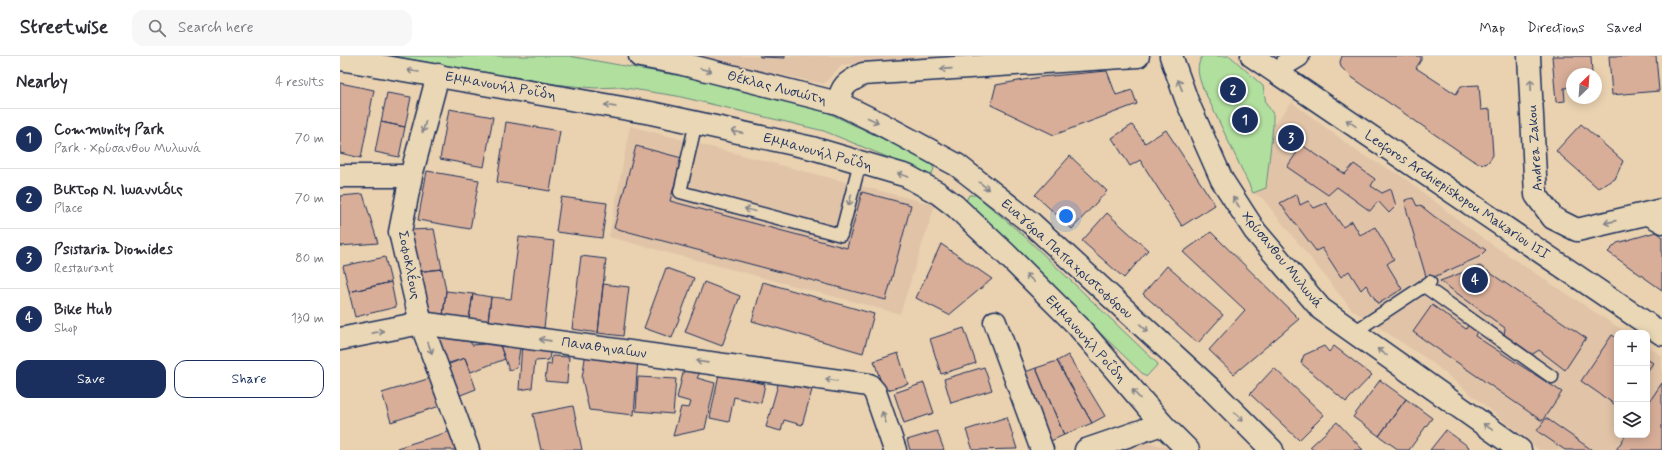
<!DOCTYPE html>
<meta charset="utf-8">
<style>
:root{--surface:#fff;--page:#f7f7f7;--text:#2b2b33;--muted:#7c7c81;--line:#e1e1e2;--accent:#1b2f5e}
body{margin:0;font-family:Mynerve,sans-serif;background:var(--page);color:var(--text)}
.controls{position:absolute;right:12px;bottom:12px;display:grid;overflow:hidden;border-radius:8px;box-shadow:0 2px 10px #0003}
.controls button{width:36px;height:36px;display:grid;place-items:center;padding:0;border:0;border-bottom:1px solid var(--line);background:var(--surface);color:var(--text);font:20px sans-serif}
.compass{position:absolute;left:1226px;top:12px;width:36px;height:36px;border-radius:50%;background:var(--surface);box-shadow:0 2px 10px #0003;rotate:25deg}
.you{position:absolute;left:726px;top:160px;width:14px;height:14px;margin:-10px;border:3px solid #fff;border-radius:50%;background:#1a73e8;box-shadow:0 0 0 6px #1a73e833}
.badge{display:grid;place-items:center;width:26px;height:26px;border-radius:50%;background:var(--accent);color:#fff;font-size:13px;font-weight:700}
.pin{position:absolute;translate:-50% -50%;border:2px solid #fff;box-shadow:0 1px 4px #0006}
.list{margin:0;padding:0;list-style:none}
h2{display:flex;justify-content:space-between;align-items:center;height:52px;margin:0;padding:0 16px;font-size:17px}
h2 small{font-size:13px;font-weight:400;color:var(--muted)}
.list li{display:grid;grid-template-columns:26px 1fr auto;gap:12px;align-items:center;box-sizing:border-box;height:60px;padding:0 16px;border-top:1px solid var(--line)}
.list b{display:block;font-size:15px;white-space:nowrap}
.list p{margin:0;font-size:13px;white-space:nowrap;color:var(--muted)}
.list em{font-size:13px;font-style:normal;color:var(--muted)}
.actions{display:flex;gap:8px;padding:12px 16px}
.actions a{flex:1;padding:9px 0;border:1px solid var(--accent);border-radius:12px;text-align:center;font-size:14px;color:var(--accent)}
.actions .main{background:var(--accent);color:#fff}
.icon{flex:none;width:22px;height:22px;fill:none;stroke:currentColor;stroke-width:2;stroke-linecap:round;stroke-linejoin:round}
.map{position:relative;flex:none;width:1322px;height:394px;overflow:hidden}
header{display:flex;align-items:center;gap:24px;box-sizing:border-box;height:56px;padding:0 20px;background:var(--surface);border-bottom:1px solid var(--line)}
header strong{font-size:19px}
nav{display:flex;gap:22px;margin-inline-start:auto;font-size:14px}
.search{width:280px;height:36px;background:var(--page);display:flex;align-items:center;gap:10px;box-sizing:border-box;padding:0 14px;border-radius:12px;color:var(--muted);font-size:15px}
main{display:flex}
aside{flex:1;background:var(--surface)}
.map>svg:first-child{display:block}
.built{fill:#e1c4a8}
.green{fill:#b1df9e;stroke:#66877e}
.building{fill:#d8ae98;stroke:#1b2f5e}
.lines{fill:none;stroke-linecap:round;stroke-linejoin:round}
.service-casing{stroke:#1b2f5e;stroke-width:15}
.minor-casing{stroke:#1b2f5e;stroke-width:25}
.tertiary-casing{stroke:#1b2f5e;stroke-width:25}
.secondary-casing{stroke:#1b2f5e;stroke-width:25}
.service{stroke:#e9d7b5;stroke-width:12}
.minor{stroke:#e9d7b5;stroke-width:22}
.tertiary{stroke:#e9d7b5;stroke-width:22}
.secondary{stroke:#e9d7b5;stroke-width:22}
.oneway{stroke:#82838a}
.labels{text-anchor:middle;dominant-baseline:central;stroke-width:4;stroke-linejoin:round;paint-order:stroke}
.street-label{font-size:14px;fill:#1b2f5e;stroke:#e9d7b5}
</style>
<header>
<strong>Streetwise</strong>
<div class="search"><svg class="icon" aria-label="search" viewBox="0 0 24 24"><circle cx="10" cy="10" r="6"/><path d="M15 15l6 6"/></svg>Search here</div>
<nav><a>Map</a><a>Directions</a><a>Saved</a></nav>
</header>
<main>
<aside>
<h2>Nearby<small>4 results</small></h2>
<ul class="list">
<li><span class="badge">1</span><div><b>Community Park</b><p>Park · Χρύσανθου Μυλωνά</p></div><em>70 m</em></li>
<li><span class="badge">2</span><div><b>Βικτορ Ν. Ιωαννιδις</b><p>Place</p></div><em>70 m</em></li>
<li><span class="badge">3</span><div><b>Psistaria Diomides</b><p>Restaurant</p></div><em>80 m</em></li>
<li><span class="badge">4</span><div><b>Bike Hub</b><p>Shop</p></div><em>130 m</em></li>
</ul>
<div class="actions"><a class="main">Save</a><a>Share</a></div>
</aside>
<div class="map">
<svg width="1322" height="394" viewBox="0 0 1322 394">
<rect width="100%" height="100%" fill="#ead2b0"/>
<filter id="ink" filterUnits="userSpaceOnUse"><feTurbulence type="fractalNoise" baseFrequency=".025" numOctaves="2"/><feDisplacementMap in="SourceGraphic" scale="8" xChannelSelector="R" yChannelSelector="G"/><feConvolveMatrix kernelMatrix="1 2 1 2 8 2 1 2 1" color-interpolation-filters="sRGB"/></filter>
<g filter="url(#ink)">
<path class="built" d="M348,0H615L502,9L484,28Z
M952,46L1021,98L1062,120L1129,172L1169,200L1287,277H1277V379H1307V290L1322,300V394H1199L1090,305L1012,254L922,142L913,137L927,131L933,70Z
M290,70L595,149L560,258L269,181Z
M800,385L830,392L832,394H778Z"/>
<path class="green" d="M51,0H229L413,33L482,54L590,105L594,113L590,121L574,112L484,75L337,40L279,31L255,32L212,28Z
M862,0H890L923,30L926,47L933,58V70L926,132L913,137L862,30C858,19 856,11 862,0Z
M629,139H636L683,179L818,308L806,321L625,147Z"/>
<path class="building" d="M419,0H445V2L421,1Z
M1002,0H1081V4L1076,12L1116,38L1121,30L1139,29L1141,54L1150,53L1153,99L1150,104L1146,108L1138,107L1132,104L1010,20L1001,11L1000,6Z
M1212,0H1251L1252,18H1232V31L1224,32L1225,45L1216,46Z
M1269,0H1316L1319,35L1272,39Z
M767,15L776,39L792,34L797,48L714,79L651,49L656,29L700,21Z
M0,27L34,34L21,102L0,97Z
M47,37L71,41L65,71L41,66Z
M109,53L153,61L144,111L100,103Z
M41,66L65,71L59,101L35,96Z
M166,66L220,75L210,135L157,126Z
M1241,68L1283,105L1275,123L1258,132L1216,95Z
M792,69L805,87L826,74L875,149L842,170L800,104L790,110L772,82Z
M962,89L1005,118L1014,108L1035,123L1031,130L1042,137L1051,133L1056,150L1049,157L1038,145L1030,155L997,131L988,139L947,111Z
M296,90L342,102L330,145L507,192L522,136L571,149L546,244L274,172Z
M730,100L767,135L732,173L695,139Z
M87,115L139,124L130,173L78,164Z
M23,138L38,187L0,190V140Z
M957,138L960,149L968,145L974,152L986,147L1003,171L1012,165L1020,179L1035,171L1054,203L1047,208L1062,233L1038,248L1026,229L1021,234L1009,215L1001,221L982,192L976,195L940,147Z
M221,141L267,147L262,182L216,176Z
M1073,142L1077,150L1080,149L1095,161L1146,194L1139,201L1087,224L1066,152L1065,144Z
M767,157L808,194L784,222L742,185Z
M94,173L102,213L75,216L70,174Z
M871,176L959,263L894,318L869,294L905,254L843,196Z
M1316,176L1322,180V234L1268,196L1277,187Z
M179,181L214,185L204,272L148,265L151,241L171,243Z
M601,188L652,223L609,259L576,242Z
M241,200L266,203L258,277L232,273Z
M45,201L51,226L9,236L3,210Z
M827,210L883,259L858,287L803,238Z
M1140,210L1246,282L1225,314L1199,294L1191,299L1171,286L1164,279L1165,272L1100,225Z
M326,212L354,222L332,282L304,272Z
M102,213L106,235L103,260L88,258L75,216Z
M51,226L56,251L15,261L9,236Z
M364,226L400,240L382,290L345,276Z
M423,226L534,258L523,297L412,265Z
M263,228L289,231L283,280L258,277Z
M106,235L133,238L129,263L103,260Z
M133,238L151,241L148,265L129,263Z
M1092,249L1126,273L1129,267L1138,272L1135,280L1222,336L1202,365L1073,276Z
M96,272L126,278L132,289L144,288L145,280L158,284L165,303L131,316L125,302L106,308Z
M624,272L636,307L601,318L590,283Z
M1272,279L1277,282V350L1241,325Z
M158,284L181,286L177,312L169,314Z
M182,286L211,289L209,304L195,305L192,332L179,334Z
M984,290L989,296L994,290L1032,319L1006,346L961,307L964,299Z
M246,296L298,302L294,359L249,354L242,322Z
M558,297L568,328L544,335L534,305Z
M728,299L765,360L752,367L717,305Z
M212,300L229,301L227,327L205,325L207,308L211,309Z
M125,302L136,333L118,340L107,309Z
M1307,303L1313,307L1307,316Z
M717,305L752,367L724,379L696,312Z
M345,309L361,315L357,322L375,327L365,373L333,380L341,351L349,352L351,346L337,342Z
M644,311L652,334L611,347L604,323Z
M696,312L724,379L704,388L680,318Z
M934,312L984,359L959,384L910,338Z
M379,318L425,328L421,347L394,341L389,366L370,362Z
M94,321L103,349L51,366L42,337Z
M298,321L336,323L333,358L296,355Z
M1040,324L1066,343L1039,380L1013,361Z
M439,325L472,334L462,369L444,364L441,375L426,371Z
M584,327L594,357L564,367L554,337Z
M1322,327V394H1276L1286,379H1307V349Z
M1066,343L1092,362L1069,394H1059L1039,380Z
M233,350L242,394H201L193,358Z
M667,361L677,393L633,394L626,374Z
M1206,362L1252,394H1225L1197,375Z
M997,366L1023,394H973L970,391Z
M1106,374L1129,391L1127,394H1090Z
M111,375L117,394H58L57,392Z
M597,375L604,394H570L567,384Z"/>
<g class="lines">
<g class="service-casing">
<path id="service" d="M356,66L340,136L501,179L520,106
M1302,160L1322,171
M1084,230L1212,321
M1014,276L1090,226"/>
</g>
<g class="minor-casing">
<path id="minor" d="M831,0L847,45L882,124L915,175L981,253L1180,394
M1189,0L1196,139L1213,162L1237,174L1322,154
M948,6L958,0
M98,19L71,120L60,176L81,267L128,394
M498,47C502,29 506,27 523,18L798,0
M0,120H71
M655,266L702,394
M0,283L81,267L529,329L535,336L555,394
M746,394L822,368"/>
</g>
<g class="tertiary-casing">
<path id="tertiary" d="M300,0L339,7L498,47L541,68L617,109L691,167L873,335L932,394
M0,3L311,57L472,92L567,120L598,137L615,150L666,198L737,269L822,368L848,394"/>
</g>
<g class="secondary-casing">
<path id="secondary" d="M912,0L1322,278"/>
</g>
<use href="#service" class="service"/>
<use href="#minor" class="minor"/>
<use href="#tertiary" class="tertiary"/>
<use href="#secondary" class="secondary"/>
</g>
<defs><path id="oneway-shaft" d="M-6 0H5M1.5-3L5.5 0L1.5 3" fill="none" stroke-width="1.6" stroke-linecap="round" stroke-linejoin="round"/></defs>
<g class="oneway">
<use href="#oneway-shaft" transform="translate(606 13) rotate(176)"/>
<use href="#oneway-shaft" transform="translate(366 14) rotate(14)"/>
<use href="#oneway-shaft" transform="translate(73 15) rotate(-170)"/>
<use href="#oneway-shaft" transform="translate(840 29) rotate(-111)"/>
<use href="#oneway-shaft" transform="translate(1191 29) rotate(-93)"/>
<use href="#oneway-shaft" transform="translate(270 50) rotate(-170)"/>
<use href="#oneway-shaft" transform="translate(533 64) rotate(25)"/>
<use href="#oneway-shaft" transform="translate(1011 67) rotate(-146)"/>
<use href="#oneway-shaft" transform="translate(84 71) rotate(105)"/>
<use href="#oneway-shaft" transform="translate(397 76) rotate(-168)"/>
<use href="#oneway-shaft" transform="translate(563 119) rotate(-161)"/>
<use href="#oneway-shaft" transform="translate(644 130) rotate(39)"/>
<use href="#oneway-shaft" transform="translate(510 144) rotate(104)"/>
<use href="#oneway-shaft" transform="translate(896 146) rotate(-123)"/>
<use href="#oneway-shaft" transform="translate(410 154) rotate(-165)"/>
<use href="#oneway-shaft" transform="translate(1270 166) rotate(167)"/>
<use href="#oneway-shaft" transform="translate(690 222) rotate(-135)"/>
<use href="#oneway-shaft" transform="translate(804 272) rotate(43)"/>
<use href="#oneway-shaft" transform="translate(38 276) rotate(-11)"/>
<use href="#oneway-shaft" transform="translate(205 284) rotate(-172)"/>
<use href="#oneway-shaft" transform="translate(90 292) rotate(70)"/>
<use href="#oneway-shaft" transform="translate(1042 296) rotate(-145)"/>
<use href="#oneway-shaft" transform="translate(362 306) rotate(-172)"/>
<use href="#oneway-shaft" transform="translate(491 324) rotate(-172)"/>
<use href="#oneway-shaft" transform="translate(796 338) rotate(-131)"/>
<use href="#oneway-shaft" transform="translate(544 361) rotate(-109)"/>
<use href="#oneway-shaft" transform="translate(899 361) rotate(45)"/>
<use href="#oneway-shaft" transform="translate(1148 371) rotate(-145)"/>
</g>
</g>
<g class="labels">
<g class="street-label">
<text transform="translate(161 30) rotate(10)">Εμμανουήλ Ροΐδη</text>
<text transform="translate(437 32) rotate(14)">Θέκλας Λυσιώτη</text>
<text transform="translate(1195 92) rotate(-94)">Andrea Zakou</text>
<text transform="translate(478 96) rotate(15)">Εμμανουήλ Ροΐδη</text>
<text transform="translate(1117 139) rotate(34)">Leoforos Archiepiskopou Makariou III</text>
<text transform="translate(727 203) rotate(42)">Ευαγόρα Παπαχριστοφόρου</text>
<text transform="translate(942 204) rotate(51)">Χρύσανθου Μυλωνά</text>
<text transform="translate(69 209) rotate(79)">Σοφοκλέους</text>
<text transform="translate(746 283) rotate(48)">Εμμανουήλ Ροΐδη</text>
<text transform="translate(264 292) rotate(8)">Παναθηναίων</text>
</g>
</g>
</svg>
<div class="controls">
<button>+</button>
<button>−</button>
<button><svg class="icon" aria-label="layers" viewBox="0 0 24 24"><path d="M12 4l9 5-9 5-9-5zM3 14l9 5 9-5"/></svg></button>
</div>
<svg class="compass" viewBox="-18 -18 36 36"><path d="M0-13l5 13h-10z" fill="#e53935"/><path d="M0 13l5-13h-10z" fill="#7c7c81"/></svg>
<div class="you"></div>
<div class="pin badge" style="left:905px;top:64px">1</div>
<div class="pin badge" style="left:893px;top:34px">2</div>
<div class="pin badge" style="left:951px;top:82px">3</div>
<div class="pin badge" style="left:1135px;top:224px">4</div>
</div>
</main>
